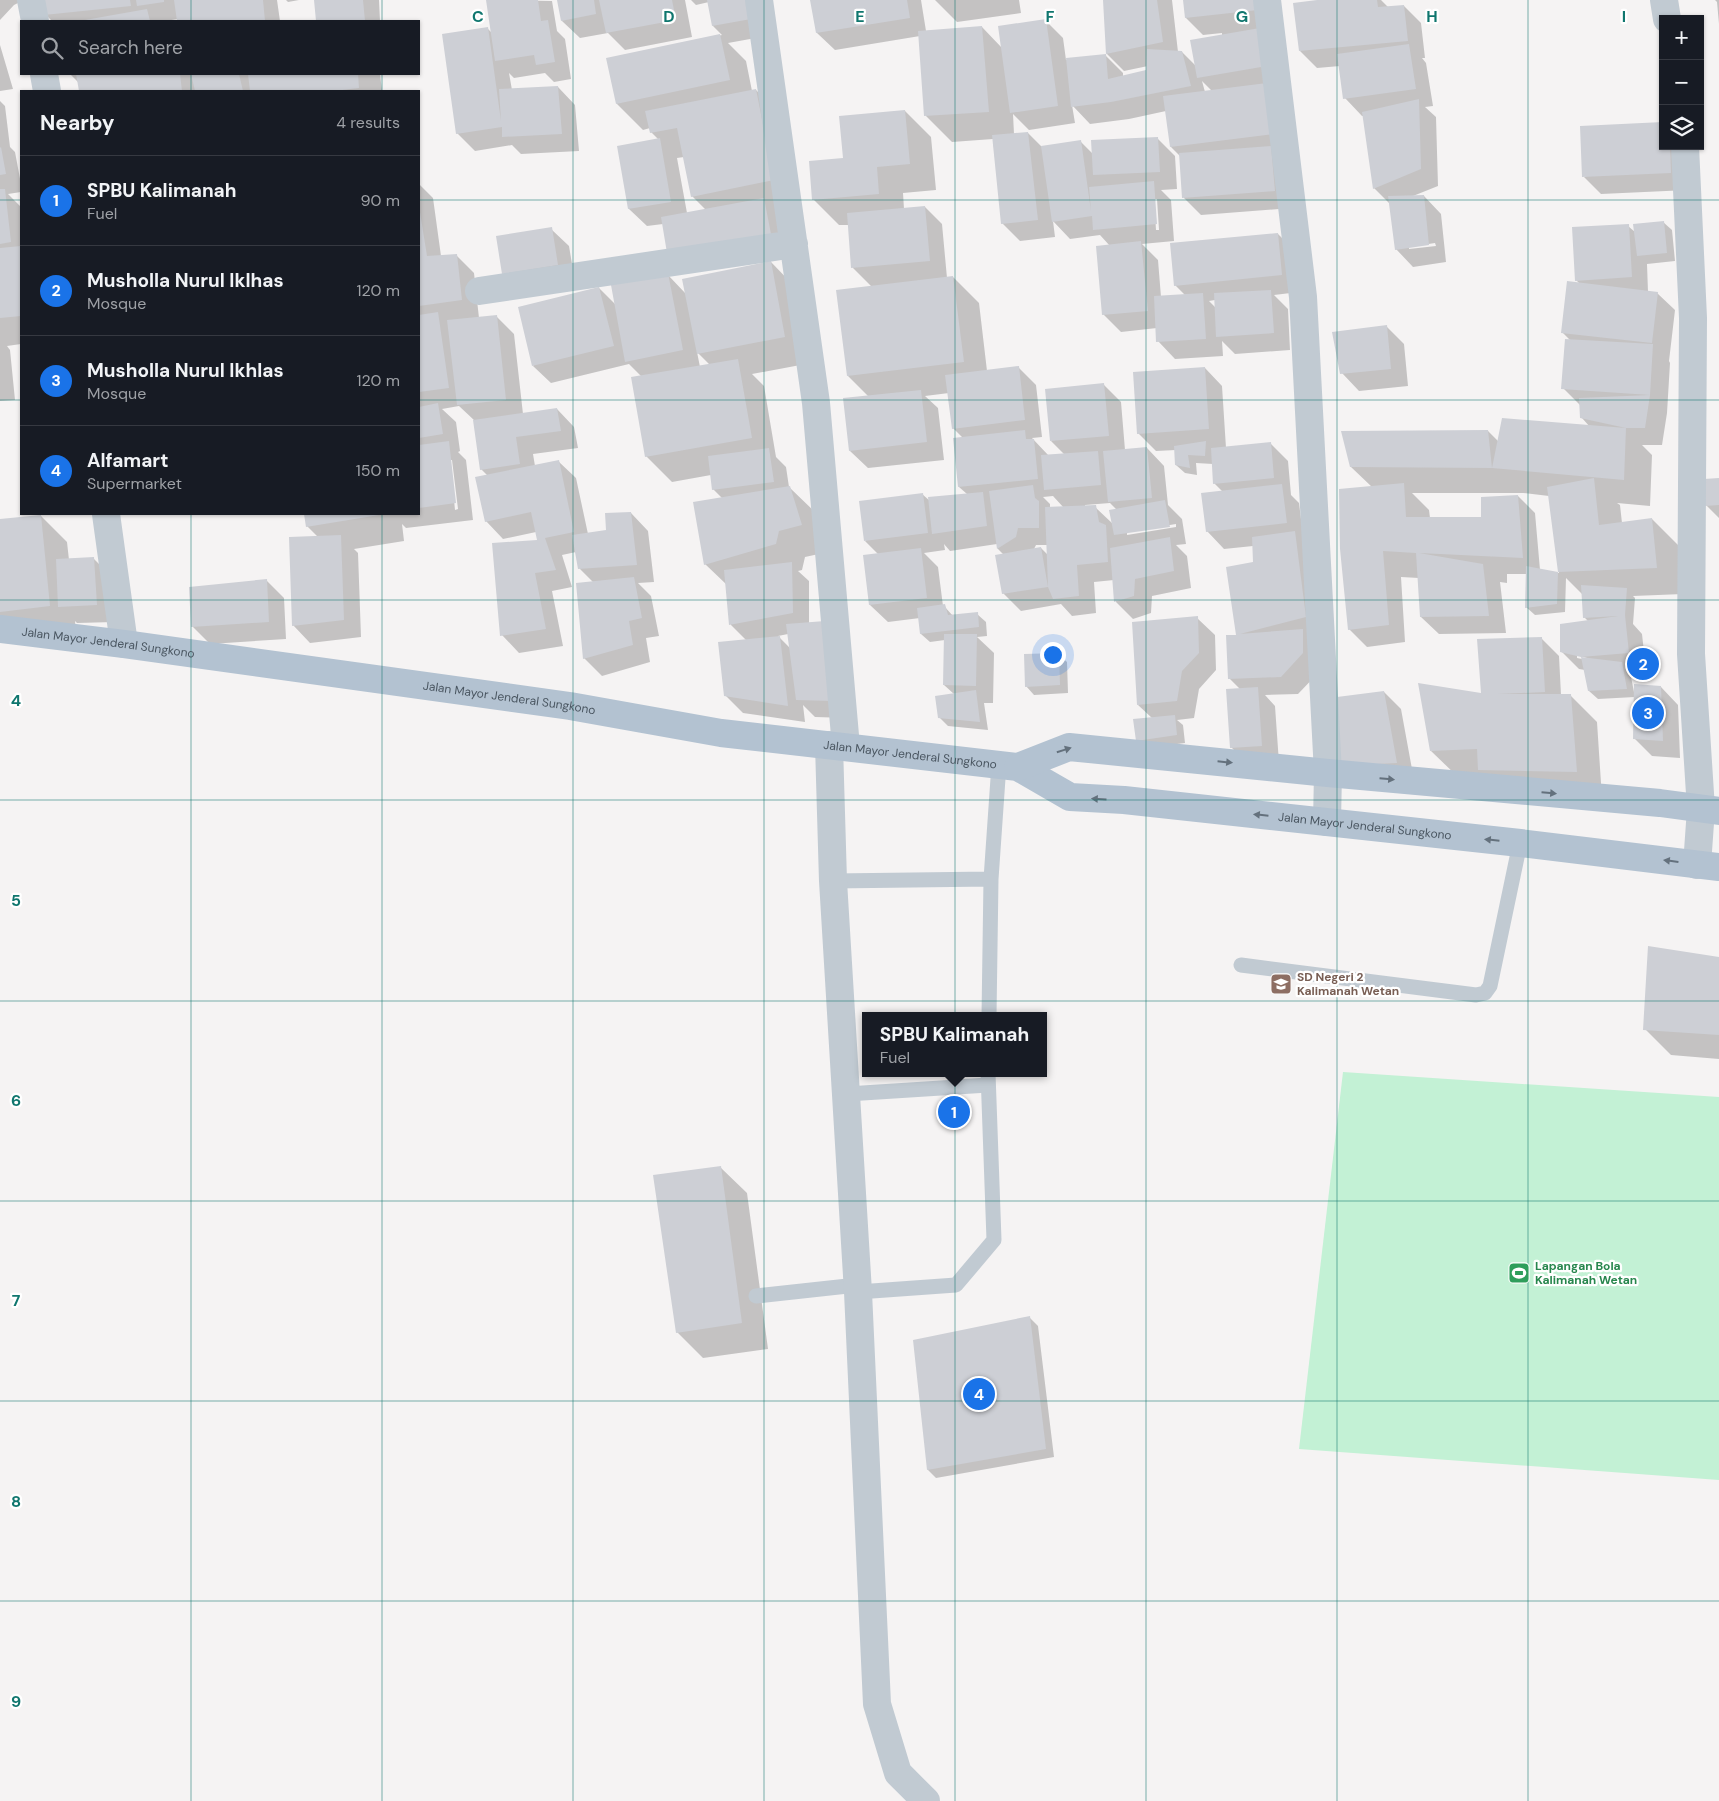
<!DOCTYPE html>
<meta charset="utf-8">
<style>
:root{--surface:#171b24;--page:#242831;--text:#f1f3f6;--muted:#9ea1a6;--line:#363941;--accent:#1a73e8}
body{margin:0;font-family:"DM Sans",sans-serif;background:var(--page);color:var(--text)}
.controls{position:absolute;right:15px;top:15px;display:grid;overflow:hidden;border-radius:0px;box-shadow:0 1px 4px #0004}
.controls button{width:45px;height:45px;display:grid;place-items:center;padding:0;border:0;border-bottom:1px solid var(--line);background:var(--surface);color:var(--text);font:25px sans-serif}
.you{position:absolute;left:1052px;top:654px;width:18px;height:18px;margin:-12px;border:4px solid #fff;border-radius:50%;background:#1a73e8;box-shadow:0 0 0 8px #1a73e833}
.badge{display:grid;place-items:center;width:32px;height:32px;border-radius:50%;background:var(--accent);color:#fff;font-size:16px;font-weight:700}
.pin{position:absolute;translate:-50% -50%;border:2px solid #fff;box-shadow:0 1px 5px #0006}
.popup{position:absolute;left:862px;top:1012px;width:185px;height:65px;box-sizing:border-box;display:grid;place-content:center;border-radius:0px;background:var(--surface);filter:drop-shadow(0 1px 4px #0005);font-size:16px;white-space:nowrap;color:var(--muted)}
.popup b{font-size:19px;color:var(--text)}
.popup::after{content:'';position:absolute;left:50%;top:100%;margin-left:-10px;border:10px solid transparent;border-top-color:var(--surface)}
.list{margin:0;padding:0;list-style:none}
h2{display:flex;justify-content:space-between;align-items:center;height:65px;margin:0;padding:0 20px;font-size:21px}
h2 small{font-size:16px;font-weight:400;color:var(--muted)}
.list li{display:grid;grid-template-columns:32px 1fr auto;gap:15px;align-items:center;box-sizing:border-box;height:90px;padding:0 20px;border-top:1px solid var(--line)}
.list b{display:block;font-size:19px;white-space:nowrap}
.list p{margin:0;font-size:16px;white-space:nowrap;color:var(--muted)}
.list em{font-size:16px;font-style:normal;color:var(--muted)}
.icon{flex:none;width:28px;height:28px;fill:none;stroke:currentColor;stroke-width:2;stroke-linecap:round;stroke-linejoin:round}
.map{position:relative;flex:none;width:1719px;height:1801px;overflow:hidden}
.search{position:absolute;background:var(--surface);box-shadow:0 1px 4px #0004;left:20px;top:20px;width:400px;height:55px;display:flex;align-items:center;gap:12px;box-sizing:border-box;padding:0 18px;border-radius:0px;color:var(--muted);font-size:19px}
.panel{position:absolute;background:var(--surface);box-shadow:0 1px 4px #0004;left:20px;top:90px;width:400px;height:425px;border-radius:0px}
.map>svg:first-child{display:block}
.green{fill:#c3f1d5}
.shadow{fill:#0003;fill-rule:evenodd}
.building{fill:#cdcfd5}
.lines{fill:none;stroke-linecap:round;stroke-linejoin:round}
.service{stroke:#c1cad2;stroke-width:15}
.minor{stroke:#c1cad2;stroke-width:28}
.tertiary{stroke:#c1cad2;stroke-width:28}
.primary{stroke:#b3c2d1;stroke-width:28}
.oneway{fill:#64717d}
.grid{fill:none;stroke:#0f766e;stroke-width:1;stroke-opacity:0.55}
.labels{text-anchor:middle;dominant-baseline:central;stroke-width:4.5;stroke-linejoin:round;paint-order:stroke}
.street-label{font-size:12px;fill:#4a5661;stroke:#fff}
.education-label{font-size:12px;font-weight:bold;fill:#785e54;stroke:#fff;text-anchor:start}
.leisure-label{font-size:12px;font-weight:bold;fill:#27864d;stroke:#fff;text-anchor:start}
.grid-label{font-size:16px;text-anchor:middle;font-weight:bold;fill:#0f766e;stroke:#fff;stroke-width:4.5;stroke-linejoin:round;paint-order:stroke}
</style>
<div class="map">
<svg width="1719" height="1801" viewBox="0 0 1719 1801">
<rect width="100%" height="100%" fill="#f5f3f3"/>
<path class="green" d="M1343,1072L1719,1097V1480L1299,1449Z"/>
<path class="shadow" d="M0,0H24L14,5L0,20Z
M44,0H277L280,21H178V19L165,21H52L45,14Z
M286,0H299L288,2Z
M315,0H379L380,21H317Z
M487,0L552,1L557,31L565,39L571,79L554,82L545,73L514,78L509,73L512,90L558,87L575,105L579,151L521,154L512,145L475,151L457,133L488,29L492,33Z
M558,0H685L692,37L625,50L608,33L580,38L562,21Z
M691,0H761L767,36L728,43L746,61L752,91L756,90L782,117L788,251L663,224L647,226L629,209L618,147L659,140L651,132L650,128L643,130L617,104L608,59L722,35L713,26L709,2L696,5ZM684,157L692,196L706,210L687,213L677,158Z
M812,0H921L926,31L982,27L1002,48L1045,20L1063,38L1066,60L1105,55L1123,73V77L1147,71L1148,66L1124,71L1107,54L1104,0H1172L1178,52H1182L1196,66L1222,35V33L1203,35L1186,18L1184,0H1272L1291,208L1201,215L1184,198L1180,156L1171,147L1166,111L1129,119L1090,124L1072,105L1075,123L1029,130L1013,114L1014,134L1028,133L1042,147L1081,142L1093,154L1158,139L1175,156L1177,189L1161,190L1171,200L1174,241L1142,244L1158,260L1161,297L1186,296L1175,285L1278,234L1295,251L1299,292L1274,295L1288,309L1290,350L1235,354L1222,341L1223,356L1175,359L1158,341L1157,328L1121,332L1103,314L1110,246L1100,235L1070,239L1053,221L1055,237L1020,241L1002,223L993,139L952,142L926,116L920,36L835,50L817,33ZM1202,81L1212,91L1205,92ZM1154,199H1157L1159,230H1156ZM1215,300L1216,308L1209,301Z
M935,0H1019L1021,13L957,22Z
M1329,0H1381L1388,7L1404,6L1421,23L1425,58H1422L1426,63L1433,106L1425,107L1436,117L1438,186L1413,196H1424L1441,214L1446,262L1413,267L1396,249L1391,205L1374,188L1364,116H1362L1345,98L1340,66L1317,68L1300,51ZM1435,243L1436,246L1409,249V247Z
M1715,0H1719V24L1717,2Z
M0,45L13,89L0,91Z
M70,74H380L382,91H81L79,83Z
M0,101L5,106L10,147L15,152L21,184V192L8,194L21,207V344L7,346L10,350L15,400L0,401Z
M905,111L931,137L936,190L903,193L904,209L925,207L942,224L947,278L953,277L979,303L987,371L1019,368L1036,385L1042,437L1032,438L1049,456L1064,454L1051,441L1103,384L1121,402L1125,450L1147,448L1164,466L1168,505L1182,519L1186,544L1176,545L1187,556L1191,588L1152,596L1151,613L1133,619L1116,602L1114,580L1094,582L1096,613L1072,616L1061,604L1021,611L1003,593L1004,555L998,549L997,544L950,551L944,544L945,550L924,553L938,567L943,606H944L953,616L977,614L986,622L987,636L977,637L994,653L993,703H984L988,730L948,726L939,717L954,694L944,685L945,640L930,642L921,634L920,618L888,622L870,605L864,556L878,554L865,541L922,494L930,501L967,494L959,487L954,439L963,438L953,428L949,393L925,396L938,408L944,460L868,468L850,451L869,397L848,376L872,287L853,268L849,225H839L813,199L845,160ZM1053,496L1064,508H1050V504L1043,497ZM1110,503L1117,510L1113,524L1095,507H1085V505ZM1176,524V527L1127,535V532ZM1036,545H1048V555L1041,548L1034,549Z
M1663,146H1686L1688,190L1601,194L1584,177Z
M419,184L433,198L441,256L456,255L474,273L479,318L496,316L514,334L523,414L557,409L574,427L578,448L533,454L535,466L558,461L576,478L588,534L607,531L631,513L648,531L654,582L638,583L651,596L659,636L646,638L650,662L602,676L584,658L593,582L580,569L576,552L562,555L572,587L552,591L563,646L519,653L502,635L538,541L536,532L503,539L486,521L488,476L481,469L475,421L459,406L442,409L456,422L460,451L458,452L466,460L473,520L406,528L402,524L404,541L354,549L358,553L361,637L310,643L293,625L318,537L307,526L305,514H419ZM450,460H452L458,509L455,510Z
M1663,222L1672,230L1675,261L1647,264L1648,292L1657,293L1675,310L1669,361L1670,363L1667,413L1662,445H1642L1652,455L1650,506L1617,503L1620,505L1622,523L1652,519L1678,545L1683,594L1633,596L1635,598L1633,624L1642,634L1646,670L1630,672L1634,692L1661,687L1678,705L1680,758L1652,756L1635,739V697L1598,699L1589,691L1585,670L1579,669L1561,651L1588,621L1584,617L1583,595L1566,578L1565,612L1535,615L1526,607L1527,574H1507V583L1500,582L1506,633L1439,634L1421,617L1419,578L1401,577L1405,642L1367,647L1349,629L1372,487L1351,467L1488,431L1499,442L1590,427L1582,418L1581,406L1563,388L1571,341L1562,332L1580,284L1576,280L1628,226L1635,232ZM1412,493H1523L1549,496L1559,573L1540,570L1535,513L1518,496L1482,518H1430L1429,510ZM1577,655L1587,658V660L1577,658Z
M551,229L569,246L575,282L503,274Z
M771,262L797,289L811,363L752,374L764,386L776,457L786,467L789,487L816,513L828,552L805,557L802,570L798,571L809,581V624L849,718L815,717L803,705L805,722L743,713L725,695L747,641L731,625L727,585L705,564L723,499L713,489L711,475L672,482L646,456L641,376L629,364L551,383L533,366L599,288L616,305L668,275L686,294ZM697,352L710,365L700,367ZM788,634L790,648L778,636Z
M1386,326L1404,344L1408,386L1359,391L1342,373Z
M1205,368L1222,386L1226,448L1270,443L1288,461L1291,495L1299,503L1320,671L1298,694L1265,695L1275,706L1279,763L1249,765L1231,747L1240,689L1229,678L1254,563L1253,546L1224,549L1207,531L1223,492L1214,483L1213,464L1196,463L1197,475L1185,473L1176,465V450L1156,451L1138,433Z
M1719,480V518L1706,505Z
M41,516L67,542L69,560L94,559L111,576L114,622L77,623L75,621L76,632L0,623V520Z
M266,580L284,598L286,639L210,644L192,626Z
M1197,618L1215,635L1216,670L1199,689L1194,718L1177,720L1183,725L1185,743L1145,748L1137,740L1152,718L1138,705Z
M1541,638L1559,656L1561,695L1571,696L1597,722L1602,798L1458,777L1431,751L1482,695Z
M1058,654L1067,662L1068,693L1034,695L1026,686Z
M1384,692L1401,709L1414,780L1354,783Z
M1719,958V1059L1671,1055L1645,1029Z
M720,1167L747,1193L768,1349L703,1358L677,1332Z
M1030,1318L1038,1326L1054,1457L936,1478L928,1470L914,1341Z"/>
<path class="building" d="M42,0H130L131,6L44,15Z
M136,0H164V2L137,6Z
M174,0H263L265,21H177Z
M314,0H363L365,21H316Z
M486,0H538L541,21L548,20L555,62L536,65L534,55L495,61Z
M557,0H594L596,14L561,21Z
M599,0H672L676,20L606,33Z
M707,0H747L751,19L712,26Z
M810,0H907L910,18L816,33Z
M1103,0H1157L1163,42L1106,54Z
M1183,0H1257L1258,10L1185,18Z
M1317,0H1377L1378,7L1404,5L1408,41L1299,51L1293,3Z
M147,9L150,21H85V20Z
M1046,19L1058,106L1010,113L998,26Z
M982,26L989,112L924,116L918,31Z
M488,27L501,121L499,89L558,86L562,134L502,137V127L456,134L442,34Z
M1260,28L1267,66L1197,78L1190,40Z
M720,34L730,80L616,104L606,58Z
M1409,44L1416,89L1343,99L1337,54Z
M1147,49L1182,51L1191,86L1111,102L1071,107L1066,58L1106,54L1108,79L1146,70Z
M76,74H180L182,91H79Z
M191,74H239L243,91H195Z
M248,74H358L359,88L334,91H250Z
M1267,83L1274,134L1170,147L1163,96Z
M756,89L774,180L691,197L677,128L650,133L645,111Z
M1419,99L1421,169L1373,189L1362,112Z
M905,110L910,164L877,167L879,194L812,200L809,161L843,158L839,116Z
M1663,122V146H1670L1671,173L1582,177L1580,126Z
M1028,132L1038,220L1001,224L992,135Z
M1158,137L1160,172L1093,175L1091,140Z
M660,138L671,202L628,209L617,146Z
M1081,140L1091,211L1089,187L1154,181L1157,224L1093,230L1092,216L1052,222L1041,146Z
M1271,146L1275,191L1182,198L1179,153Z
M1,147L6,174L0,175V148Z
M0,189H5L11,242L0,244Z
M1424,195L1429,245L1395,250L1388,196Z
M764,198L771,234L667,253L661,217Z
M419,206L427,256L457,254L462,300L419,306Z
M925,206L930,261L851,268L847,213Z
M1664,221L1667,253L1637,256L1633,224Z
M1629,224L1632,277L1575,281L1572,227Z
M552,227L558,265L502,274L496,236Z
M1278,233L1282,275L1174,286L1170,243Z
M1141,241L1148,311L1102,315L1096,246Z
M21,246V316L0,318V248Z
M771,261L785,337L697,354L682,279Z
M668,273L683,350L625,362L611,285Z
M953,276L964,362L847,376L836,290Z
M1567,281L1658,292L1652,343L1561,333Z
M599,287L614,346L532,366L518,307Z
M1271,290L1274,333L1216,337L1214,293Z
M1203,293L1206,339L1156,342L1154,296Z
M438,312L449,388L419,392V315Z
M497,315L506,400L457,405L447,320Z
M1387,325L1391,369L1340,374L1332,332Z
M1565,339L1653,344L1650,395L1645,428H1626L1580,418L1579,398L1650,395L1561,389Z
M738,359L752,438L645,457L631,377Z
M1019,366L1025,420L952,429L945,375Z
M1205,367L1209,429L1137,434L1133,372Z
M1104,383L1109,436L1050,441L1045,389Z
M921,390L927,442L849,451L843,398Z
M438,403L443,434L419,438V407Z
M557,408L561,431L516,437L520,464L480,470L473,420Z
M1502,418L1626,428L1624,480L1492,468Z
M1025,430L1026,439H1034L1038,479L958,487L953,438Z
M1488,430L1492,468L1350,467L1341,431Z
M449,441L456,503L419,508V445Z
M1206,441L1205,456L1188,455L1190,468L1175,465L1174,446Z
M1271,442L1274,478L1213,484L1211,448Z
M1147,447L1152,498L1108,502L1103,451Z
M769,448L774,482L712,490L708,456Z
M1098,451L1101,485L1044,490L1041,455Z
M559,460L574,532L545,538L556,570L535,573L546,629L500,636L492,543L537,540L531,512L485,522L475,477Z
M1594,478L1599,525L1652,518L1657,568L1558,572L1547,487Z
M1719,478V505L1705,506L1704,479Z
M1404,483L1406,517H1481V497L1518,495L1523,558L1419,553L1483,564L1489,616L1420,617L1416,553L1383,551L1389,625L1348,630L1340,549L1339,489Z
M1282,484L1287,523L1206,532L1201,493Z
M1033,485L1035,498L1039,501V528H1018L1016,537L997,549L989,491Z
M790,486L802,525L779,531L776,544L704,565L693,502Z
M983,492L987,526L932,534L928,497Z
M923,493L928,533L864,541L859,501Z
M1165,500L1170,527L1114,535L1109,510Z
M1096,505L1099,522L1106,525L1108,562L1077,565L1079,596L1053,599L1048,587L1045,507Z
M631,512L637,565L578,569L572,535L606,530L605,513Z
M304,514H379V515L306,527Z
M41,515L50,606L0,612V519Z
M1295,531L1306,617L1236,635L1226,567L1253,562L1252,537Z
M341,535L344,620L292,626L289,537Z
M1170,537L1174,571L1135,579L1134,596L1114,602L1110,548Z
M1041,547L1048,587L1002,594L995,555Z
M921,548L927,598L869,605L863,555Z
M94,557L97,605L58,607L56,559Z
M792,562L793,613L729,625L724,570Z
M1526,566L1558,572L1557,604L1525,608Z
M634,577L642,618L629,621L633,645L583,659L576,583Z
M267,579L269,622L191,627L189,587Z
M1581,585L1627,588L1625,615L1629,653L1581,657L1560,652V624L1618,616L1583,618Z
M945,604L948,615L978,612L979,627L920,634L917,608Z
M1198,616L1199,653L1182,671L1177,701L1137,705L1132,622Z
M825,621L832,701L796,700L786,624Z
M1303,629V653L1281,677L1228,679L1226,635Z
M944,634H977L976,686L943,685Z
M780,636L788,706L724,696L718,642Z
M1542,637L1545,692L1498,694H1571L1577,772L1478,770L1477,749L1430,751L1418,683L1481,693L1477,639Z
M1059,653L1060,685L1025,687L1024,654Z
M1581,657L1622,662L1627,689L1588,691Z
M1634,684L1661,686L1663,741L1633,739Z
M1258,687L1262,746L1230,748L1226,689Z
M976,690L980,722L938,718L935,696Z
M1384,691L1397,763L1335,766L1337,697Z
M1175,715L1177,735L1136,741L1133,719Z
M1648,946L1719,957V1035L1643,1030Z
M721,1166L742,1323L676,1333L653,1175Z
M1030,1316L1046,1449L927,1470L913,1340Z"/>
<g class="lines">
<path class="service" d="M833,881L991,879
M1241,965L1476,995L1485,993L1490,986L1520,843
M989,1016L991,879L999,764
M847,1094L988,1085
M858,1292L956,1285L994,1240L988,1073
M756,1296L857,1285"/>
<path class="minor" d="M31,0L35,21
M759,0L816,403L846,747
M1267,0L1303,297L1328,773L1327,822
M44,74L47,91
M479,291L794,244
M106,514L124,644"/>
<path class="tertiary" d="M1664,0L1667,19
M1685,146L1693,318L1691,654L1701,809L1697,865
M829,745L833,881L858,1292L877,1704L898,1773L926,1801"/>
<g class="primary">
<path id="s1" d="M0,629L124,644L570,706L721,733L1018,767L1070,797L1124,800L1520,843L1719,867"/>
<path d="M1018,767L1069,747L1328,773L1660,803L1719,811"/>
</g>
</g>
<defs><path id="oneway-solid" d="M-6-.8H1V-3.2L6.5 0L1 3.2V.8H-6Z" transform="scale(1.25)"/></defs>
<g class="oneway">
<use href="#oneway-solid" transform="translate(1064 750) rotate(-17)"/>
<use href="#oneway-solid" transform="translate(1225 762) rotate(6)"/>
<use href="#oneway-solid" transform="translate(1387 779) rotate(5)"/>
<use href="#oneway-solid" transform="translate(1549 793) rotate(5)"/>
<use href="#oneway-solid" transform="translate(1099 799) rotate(-177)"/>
<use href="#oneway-solid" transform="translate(1261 815) rotate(-174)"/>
<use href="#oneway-solid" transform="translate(1492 840) rotate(-174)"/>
<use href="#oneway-solid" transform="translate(1671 861) rotate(-173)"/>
</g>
<path class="grid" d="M191,0V21M382,0V21M573,0V1801M764,0V1801M955,0V1801M1146,0V1801M1337,0V1801M1528,0V1801M191,74V91M382,74V91M0,200H21M419,200H1719M0,400H21M419,400H1719M191,514V1801M382,514V1801M0,600H1719M0,800H1719M0,1001H1719M0,1201H1719M0,1401H1719M0,1601H1719"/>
<defs>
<g id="school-square" transform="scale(1.125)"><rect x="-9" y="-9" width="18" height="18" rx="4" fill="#8d6e63" stroke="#fff"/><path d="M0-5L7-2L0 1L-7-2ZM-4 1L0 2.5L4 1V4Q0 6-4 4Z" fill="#fff"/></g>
<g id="stadium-square" transform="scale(1.125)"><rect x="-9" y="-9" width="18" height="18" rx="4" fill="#2e9e5b" stroke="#fff"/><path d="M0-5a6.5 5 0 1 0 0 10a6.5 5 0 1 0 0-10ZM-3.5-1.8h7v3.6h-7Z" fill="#fff"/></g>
</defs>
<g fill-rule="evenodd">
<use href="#school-square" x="1281" y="984"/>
<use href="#stadium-square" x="1519" y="1273"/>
</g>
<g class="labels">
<g class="street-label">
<text stroke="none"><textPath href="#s1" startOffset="109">Jalan Mayor Jenderal Sungkono</textPath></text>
<text stroke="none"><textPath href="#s1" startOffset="514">Jalan Mayor Jenderal Sungkono</textPath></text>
<text stroke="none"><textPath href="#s1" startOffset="919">Jalan Mayor Jenderal Sungkono</textPath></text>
<text stroke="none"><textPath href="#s1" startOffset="1384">Jalan Mayor Jenderal Sungkono</textPath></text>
</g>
<g class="education-label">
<text x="1297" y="977">SD Negeri 2<tspan x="1297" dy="14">Kalimanah Wetan</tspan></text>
</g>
<g class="leisure-label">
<text x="1535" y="1266">Lapangan Bola<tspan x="1535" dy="14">Kalimanah Wetan</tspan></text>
</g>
</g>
<g class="grid-label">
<text x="478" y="22">C</text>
<text x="669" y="22">D</text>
<text x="860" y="22">E</text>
<text x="1050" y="22">F</text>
<text x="1242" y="22">G</text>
<text x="1432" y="22">H</text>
<text x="1624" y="22">I</text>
<text x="16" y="706">4</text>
<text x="16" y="906">5</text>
<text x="16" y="1106">6</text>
<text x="16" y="1306">7</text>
<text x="16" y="1507">8</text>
<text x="16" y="1707">9</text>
</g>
</svg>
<div class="controls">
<button>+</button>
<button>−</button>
<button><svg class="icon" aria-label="layers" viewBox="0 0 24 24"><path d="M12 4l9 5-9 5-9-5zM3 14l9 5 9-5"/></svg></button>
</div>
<div class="you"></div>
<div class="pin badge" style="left:954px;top:1112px">1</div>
<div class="popup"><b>SPBU Kalimanah</b>Fuel</div>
<div class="pin badge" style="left:1643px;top:664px">2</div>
<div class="pin badge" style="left:1648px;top:713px">3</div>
<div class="pin badge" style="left:979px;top:1394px">4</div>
<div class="search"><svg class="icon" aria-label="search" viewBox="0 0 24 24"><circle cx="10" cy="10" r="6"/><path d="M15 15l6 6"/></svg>Search here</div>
<section class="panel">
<h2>Nearby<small>4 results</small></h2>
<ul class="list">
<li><span class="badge">1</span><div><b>SPBU Kalimanah</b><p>Fuel</p></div><em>90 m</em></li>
<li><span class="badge">2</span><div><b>Musholla Nurul Iklhas</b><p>Mosque</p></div><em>120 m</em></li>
<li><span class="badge">3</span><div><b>Musholla Nurul Ikhlas</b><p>Mosque</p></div><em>120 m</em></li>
<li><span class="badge">4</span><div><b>Alfamart</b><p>Supermarket</p></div><em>150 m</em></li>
</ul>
</section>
</div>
